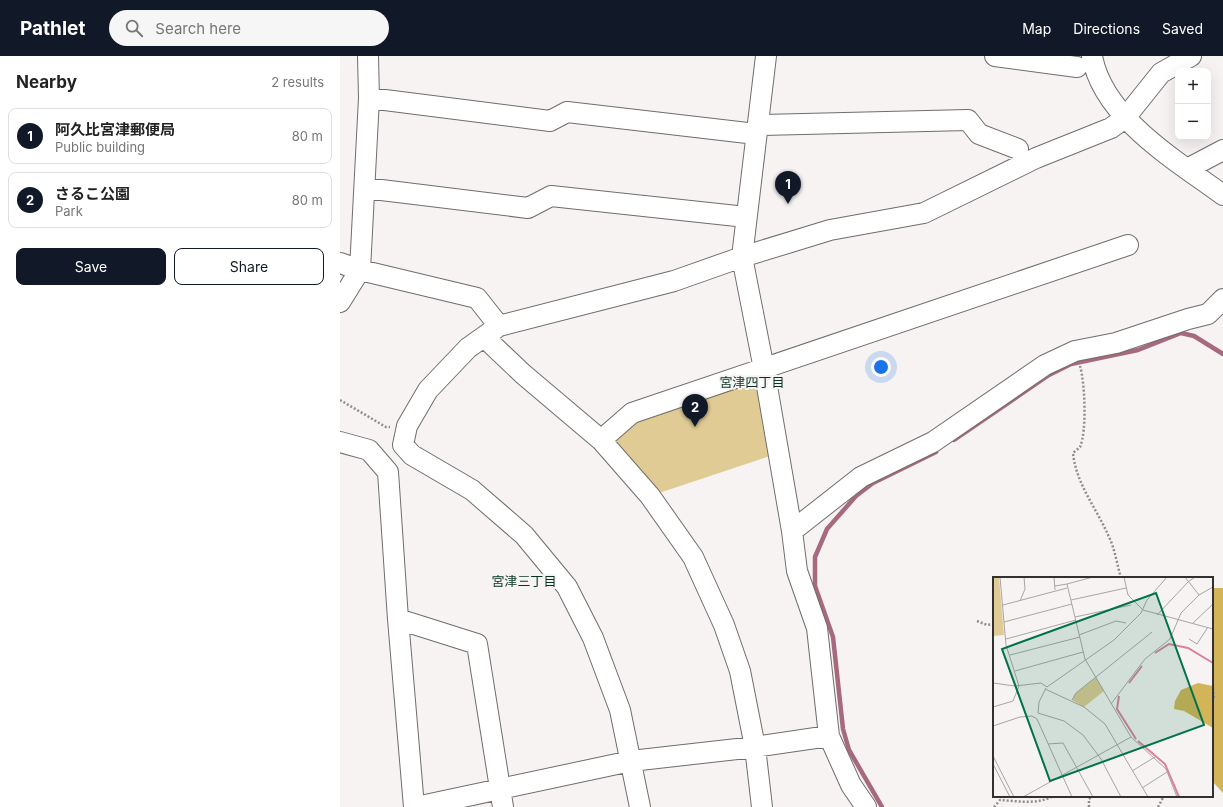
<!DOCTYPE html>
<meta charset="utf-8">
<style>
:root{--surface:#fff;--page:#f6f6f6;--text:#222;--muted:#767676;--line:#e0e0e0;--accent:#111827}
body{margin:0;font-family:Inter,"Noto Sans JP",sans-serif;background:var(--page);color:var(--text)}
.controls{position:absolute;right:12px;top:12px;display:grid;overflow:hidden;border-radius:8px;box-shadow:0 4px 16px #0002}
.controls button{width:36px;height:36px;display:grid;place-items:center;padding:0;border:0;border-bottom:1px solid var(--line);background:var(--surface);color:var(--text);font:20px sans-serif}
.you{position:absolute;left:541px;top:311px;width:14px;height:14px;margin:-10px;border:3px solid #fff;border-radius:50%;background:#1a73e8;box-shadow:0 0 0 6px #1a73e833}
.badge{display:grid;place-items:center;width:26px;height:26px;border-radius:50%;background:var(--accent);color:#fff;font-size:13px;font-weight:700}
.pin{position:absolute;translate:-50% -33px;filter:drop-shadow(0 1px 2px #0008)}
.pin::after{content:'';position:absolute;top:21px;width:14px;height:12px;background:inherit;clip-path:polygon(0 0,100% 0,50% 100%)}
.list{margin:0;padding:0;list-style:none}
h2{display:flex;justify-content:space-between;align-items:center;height:52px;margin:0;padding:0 16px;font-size:17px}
h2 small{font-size:13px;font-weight:400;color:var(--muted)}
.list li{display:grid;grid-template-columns:26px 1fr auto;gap:12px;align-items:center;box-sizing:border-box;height:56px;margin:0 8px 8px;padding:0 8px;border:1px solid var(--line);border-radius:8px}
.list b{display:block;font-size:15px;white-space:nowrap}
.list p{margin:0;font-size:13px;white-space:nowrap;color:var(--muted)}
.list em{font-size:13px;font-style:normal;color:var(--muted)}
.actions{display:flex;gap:8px;padding:12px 16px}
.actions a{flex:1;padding:9px 0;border:1px solid var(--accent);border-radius:8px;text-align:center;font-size:14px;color:var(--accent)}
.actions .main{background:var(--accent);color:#fff}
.icon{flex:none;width:22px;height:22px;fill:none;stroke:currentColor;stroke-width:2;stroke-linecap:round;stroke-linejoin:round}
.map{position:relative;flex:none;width:883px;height:751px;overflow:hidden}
header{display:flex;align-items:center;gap:24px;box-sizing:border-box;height:56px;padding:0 20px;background:var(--accent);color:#fff}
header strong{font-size:19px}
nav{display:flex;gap:22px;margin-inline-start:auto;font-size:14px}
.search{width:280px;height:36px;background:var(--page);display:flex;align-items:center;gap:10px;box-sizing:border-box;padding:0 14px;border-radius:22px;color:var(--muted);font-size:15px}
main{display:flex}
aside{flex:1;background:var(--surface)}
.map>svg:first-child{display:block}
.green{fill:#e0cb94}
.forest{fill:#d4b459}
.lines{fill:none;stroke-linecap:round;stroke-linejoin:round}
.stream{stroke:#a76980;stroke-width:4.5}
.minor-casing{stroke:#706d6b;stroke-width:22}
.path{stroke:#8f8d8c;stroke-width:2.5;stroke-dasharray:2 2;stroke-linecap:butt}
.minor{stroke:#fff;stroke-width:20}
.labels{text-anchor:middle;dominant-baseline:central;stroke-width:4;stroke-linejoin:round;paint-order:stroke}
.neighbourhood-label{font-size:13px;fill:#053422;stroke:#f7f3f2}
.inset-river{fill:none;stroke:#d981a3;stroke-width:2}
.inset-road{fill:none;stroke:#a8a5a4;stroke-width:1}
.view{fill:#00724c;fill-opacity:0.15;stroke:#00724c;stroke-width:2}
.inset-edge{fill:none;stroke:#323130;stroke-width:2}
</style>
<header>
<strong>Pathlet</strong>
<div class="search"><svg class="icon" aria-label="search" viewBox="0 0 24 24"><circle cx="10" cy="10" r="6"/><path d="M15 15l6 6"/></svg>Search here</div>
<nav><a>Map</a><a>Directions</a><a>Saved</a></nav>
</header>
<main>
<aside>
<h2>Nearby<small>2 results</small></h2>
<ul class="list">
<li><span class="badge">1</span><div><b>阿久比宮津郵便局</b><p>Public building</p></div><em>80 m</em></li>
<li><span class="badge">2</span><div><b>さるこ公園</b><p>Park</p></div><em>80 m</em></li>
</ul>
<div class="actions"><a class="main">Save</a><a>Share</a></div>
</aside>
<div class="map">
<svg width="883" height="751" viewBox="0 0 883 751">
<rect width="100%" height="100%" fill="#f7f3f2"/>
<path class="green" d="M424,313L439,397L310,440L261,384L292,357Z"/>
<path class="forest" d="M872,532H883V737L872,725Z"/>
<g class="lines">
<path class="stream" d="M614,384L709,319L731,308L798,294L841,277L854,280L883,298
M542,751L509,694L503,673L493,581L475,530V501L487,473L516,440L533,427L596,396"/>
<g class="minor-casing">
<path id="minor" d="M426,0L402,201L424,313L452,475L457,515L477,572L489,680L511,729L526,751
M655,0L737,11
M752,0C763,62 837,105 883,139
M29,42L210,65L227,56L416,78
M418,69L628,64L639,78L678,93
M847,113L883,94
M25,132L188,152L211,140L406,161
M0,207L20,214L137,242L159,270L334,225L402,201L490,174L584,157L696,102L771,72L785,62L821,17L851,0
M0,246L20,214L29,42L28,0
M159,270L128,292L88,334L67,370L63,389L72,399L132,434L184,479L227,531L253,582L280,654L300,751
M144,281L183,318L261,384L310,440L353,501L384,569L400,615L415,691L422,751
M261,384L292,357L788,189
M0,386L29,394L48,416L58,563L74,751
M452,475L521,421L593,386L705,309L735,295L776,287L848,263L868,258L883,243
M58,563L137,588L163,751
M76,751L291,705L415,691L489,680"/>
</g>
<path class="path" d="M740,310C745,327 747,375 740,391C738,393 735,395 733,397C736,428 757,453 769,481C775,493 777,509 781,522
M0,344L46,371H50
M637,565L647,569L654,568
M872,620L874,643L872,646
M654,751L660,744C677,745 698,749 713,740
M749,751V743L752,740
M818,751L824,740"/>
<use href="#minor" class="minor"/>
</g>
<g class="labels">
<g class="neighbourhood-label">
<text x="412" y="326">宮津四丁目</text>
<text x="184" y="525">宮津三丁目</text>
</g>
</g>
<g transform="translate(653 521)">
<rect width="220" height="220" fill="#f7f3f2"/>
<path d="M0,0H6L11,58L0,59ZM103,100L111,114L91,130L79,123L83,116Z" fill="#e0cb94"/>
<path d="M205,106L220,109V151L191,134L181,132L182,124L188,113Z" fill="#d4b459"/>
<path class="inset-river" d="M162,76L176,67L195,71L220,86M136,106L149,89M126,119L124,132L143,162M145,164L172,187L186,220"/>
<path class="inset-road" d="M61,0L62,13M100,0L74,7L92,82L138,160L173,192L184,220M131,0L135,18L150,33L220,52M192,0L206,18M62,9L74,7M78,23L133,11M27,24L32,12L31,0M10,28L74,11M164,38L195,5L202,0M82,40L138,28M11,45L79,27M200,46L220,27M86,58L123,44L133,46M13,62L83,43M196,62L204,67L215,50M17,78L87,60M22,94L90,75M0,106L22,109L48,106L54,110L121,63L148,36L154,23L174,0M53,111L46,125L45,136L71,144L90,158L108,182L128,220M52,112L91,130L112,147L155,220M79,123L83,116L159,55M118,127L152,82L177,62L188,36L206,18L220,10M0,130L20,124L26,109L13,68L7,0M0,149L27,140L39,139L44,142L79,220M55,167L70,166L100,220M0,179L21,220M0,187L17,220M139,194L162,180M149,211L174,195M30,220L138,160"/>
<path class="view" d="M163,16L211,148L57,204L9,72Z"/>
<rect width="220" height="220" class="inset-edge"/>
</g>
</svg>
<div class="controls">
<button>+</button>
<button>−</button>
</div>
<div class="you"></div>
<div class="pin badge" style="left:448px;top:148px">1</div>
<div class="pin badge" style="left:355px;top:371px">2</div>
</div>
</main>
